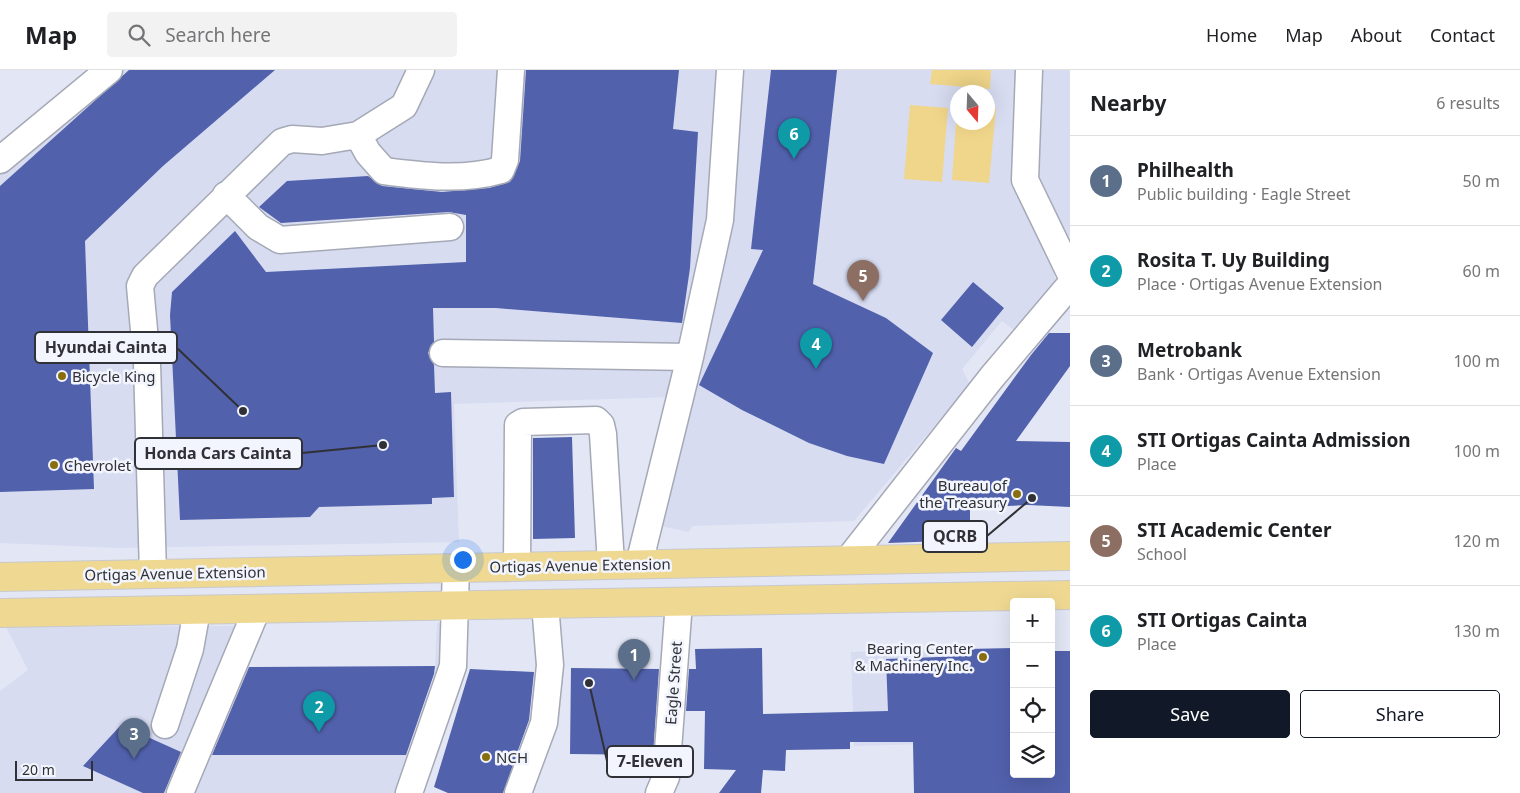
<!DOCTYPE html>
<meta charset="utf-8">
<style>
:root{--surface:#fff;--page:#f2f2f2;--text:#202124;--muted:#757577;--line:#e0e0e0;--accent:#111827}
body{margin:0;font-family:"Noto Sans",sans-serif;background:var(--page);color:var(--text)}
.controls{position:absolute;right:15px;bottom:15px;display:grid;overflow:hidden;border-radius:5px;box-shadow:0 5px 20px #0002}
.controls button{width:45px;height:45px;display:grid;place-items:center;padding:0;border:0;border-bottom:1px solid var(--line);background:var(--surface);color:var(--text);font:25px sans-serif}
.compass{position:absolute;left:950px;top:15px;width:45px;height:45px;border-radius:50%;background:var(--surface);box-shadow:0 5px 20px #0002;rotate:161deg}
.scale{position:absolute;left:15px;bottom:12px;width:78px;box-sizing:border-box;padding-left:5px;border:2px solid #303136;border-top:0;font-size:14px;line-height:18px;white-space:nowrap;color:#303136;-webkit-text-stroke:4px #f2f5fd;paint-order:stroke}
.you{position:absolute;left:462px;top:489px;width:18px;height:18px;margin:-12px;border:4px solid #fff;border-radius:50%;background:#1a73e8;box-shadow:0 0 0 8px #1a73e833}
.badge{display:grid;place-items:center;width:32px;height:32px;border-radius:50%;background:var(--accent);color:#fff;font-size:16px;font-weight:700}
.pin{position:absolute;translate:-50% -41px;filter:drop-shadow(0 1px 2px #0008)}
.pin::after{content:'';position:absolute;top:26px;width:18px;height:15px;background:inherit;clip-path:polygon(0 0,100% 0,50% 100%)}
.list{margin:0;padding:0;list-style:none}
h2{display:flex;justify-content:space-between;align-items:center;height:65px;margin:0;padding:0 20px;font-size:21px}
h2 small{font-size:16px;font-weight:400;color:var(--muted)}
.list li{display:grid;grid-template-columns:32px 1fr auto;gap:15px;align-items:center;box-sizing:border-box;height:90px;padding:0 20px;border-top:1px solid var(--line)}
.list b{display:block;font-size:19px;white-space:nowrap}
.list p{margin:0;font-size:16px;white-space:nowrap;color:var(--muted)}
.list em{font-size:16px;font-style:normal;color:var(--muted)}
.actions{display:flex;gap:10px;padding:15px 20px}
.actions a{flex:1;padding:11px 0;border:1px solid var(--accent);border-radius:5px;text-align:center;font-size:18px;color:var(--accent)}
.actions .main{background:var(--accent);color:#fff}
.icon{flex:none;width:28px;height:28px;fill:none;stroke:currentColor;stroke-width:2;stroke-linecap:round;stroke-linejoin:round}
.map{position:relative;flex:none;width:1070px;height:723px;overflow:hidden}
header{display:flex;align-items:center;gap:30px;box-sizing:border-box;height:70px;padding:0 25px;background:var(--surface);border-bottom:1px solid var(--line)}
header strong{font-size:24px}
nav{display:flex;gap:28px;margin-inline-start:auto;font-size:18px}
.search{width:350px;height:45px;background:var(--page);display:flex;align-items:center;gap:12px;box-sizing:border-box;padding:0 18px;border-radius:5px;color:var(--muted);font-size:19px}
main{display:flex}
aside{flex:1;background:var(--surface)}
.map>svg:first-child{display:block}
.built{fill:#d7dcf1;fill-rule:evenodd}
.green{fill:#f0d68a}
.building{fill:#5161ac}
.lines{fill:none;stroke-linecap:round;stroke-linejoin:round}
.minor-casing{stroke:#a5a9b6;stroke-width:29}
.major-casing{stroke:#c9c9cb;stroke-width:30}
.minor{stroke:#fff;stroke-width:26}
.major{stroke:#efd992;stroke-width:28}
.poi-dot{fill:#886e0e;stroke:#f2f5fd;stroke-width:2}
.labels{text-anchor:middle;dominant-baseline:central;stroke-width:5;stroke-linejoin:round;paint-order:stroke}
.poi-label{font-size:15px;fill:#303136;stroke:#f2f5fd;text-anchor:start}
.street-label{font-size:15px;fill:#303136;stroke:#f2f5fd}
.leader{fill:none;stroke:#303136;stroke-width:2}
.callout-dot{fill:#303136;stroke:#f2f5fd;stroke-width:2}
.callout{fill:#f2f5fd;stroke:#303136;stroke-width:2}
.callout-label{font-size:16px;text-anchor:middle;font-weight:bold;fill:#303136}
</style>
<header>
<strong>Map</strong>
<div class="search"><svg class="icon" aria-label="search" viewBox="0 0 24 24"><circle cx="10" cy="10" r="6"/><path d="M15 15l6 6"/></svg>Search here</div>
<nav><a>Home</a><a>Map</a><a>About</a><a>Contact</a></nav>
</header>
<main>
<div class="map">
<svg width="1070" height="723" viewBox="0 0 1070 723">
<rect width="100%" height="100%" fill="#e3e7f5"/>
<path class="built" d="M126,0H1070V165L1051,188L1056,211L1015,261L1002,251L962,299L970,314L854,451L692,456L689,462L650,454L674,327L454,334L459,472L120,478L0,473V104ZM958,22H988V52H958Z
M437,553H469L465,588L417,723H189L204,685H414L433,638Z
M235,556L233,581L195,674L182,683L164,723H0V621L28,600L6,557Z
M957,578L960,673L854,676L851,582Z"/>
<path class="green" d="M932,0H991L990,19L930,14Z
M910,35L948,38L942,112L904,109Z
M988,37L996,38L989,113L952,110L957,38L958,52H988Z"/>
<path class="building" d="M129,0H275L163,96L85,171L94,419L0,422V116Z
M526,0H679L673,59L698,62L690,198L682,253L496,238H433L434,272L428,283L434,295L435,323L451,322L454,427L432,428V434L319,437L310,447L180,450L170,245L172,222L235,161L266,202L466,192V145L449,142L281,153L259,137L287,111L368,106L382,116L442,122L489,118L510,112L520,91Z
M771,0H837L813,214L886,248L933,283L884,394L847,386L809,373L742,340L699,315L763,180L751,179Z
M973,212L1004,238L972,277L941,250Z
M1049,263H1070V296L1016,371L1070,372V437L1028,435L970,438V470L888,473L956,378L961,381L1031,285Z
M572,367L575,468L533,469V368Z
M762,578L763,644L888,641L886,589L966,586V579L1014,578V704H1051V581H1070V723H914L913,672H850V679L786,680L785,701L763,700L761,723H719L736,700L704,699L705,641H686L689,599H696L695,579Z
M435,596L434,604L406,685H212L249,597Z
M571,598L659,599L653,685L570,684Z
M470,599L534,602L529,650L517,683H506L516,687L503,723H448L434,717Z
M121,655L181,682L164,723H143L83,696Z"/>
<g class="lines">
<g class="minor-casing">
<path id="minor" d="M1029,0L1025,110L1070,203
M358,65L368,83L384,101C422,106 463,111 501,100L505,90L511,0
M0,90L109,0
M226,125L258,157L280,170L450,157
M443,283L690,287
M848,490L992,307L1070,215
M639,494L690,287L720,150L730,0
M517,496L518,355L523,352L596,350L601,355L603,364L611,494
M153,504L147,293L140,216L145,206L282,72L292,69L322,71L358,65L404,36L421,0
M165,655L190,579L197,540
M180,723L257,539
M409,723L453,596L456,498
M518,723L544,653L550,595L545,534
M659,723L666,707L679,532"/>
</g>
<g class="major-casing">
<path id="major" d="M0,507L1070,486
M0,543L1070,525"/>
</g>
<use href="#minor" class="minor"/>
<use href="#major" class="major"/>
</g>
<g class="poi-dot">
<circle cx="62" cy="306" r="5"/>
<circle cx="54" cy="395" r="5"/>
<circle cx="1017" cy="424" r="5"/>
<circle cx="983" cy="587" r="5"/>
<circle cx="486" cy="687" r="5"/>
</g>
<g class="labels">
<g class="poi-label">
<text x="72" y="306">Bicycle King</text>
<text x="64" y="395">Chevrolet</text>
<text x="1007" y="415" text-anchor="end">Bureau of<tspan x="1007" dy="17">the Treasury</tspan></text>
<text x="973" y="578" text-anchor="end">Bearing Center<tspan x="973" dy="17">&amp; Machinery Inc.</tspan></text>
<text x="496" y="687">NCH</text>
</g>
<g class="street-label">
<text transform="translate(580 495) rotate(-1)">Ortigas Avenue Extension</text>
<text transform="translate(175 503) rotate(-1)">Ortigas Avenue Extension</text>
<text transform="translate(673 613) rotate(-86)">Eagle Street</text>
</g>
</g>
<path class="leader" d="M243 341L177 278M383 375L302 383M1032 428L987 466M589 613L607 691"/>
<g class="callout-dot">
<circle cx="243" cy="341" r="5"/>
<circle cx="383" cy="375" r="5"/>
<circle cx="1032" cy="428" r="5"/>
<circle cx="589" cy="613" r="5"/>
</g>
<g class="callout">
<rect x="35" y="262" width="142" height="31" rx="5"/>
<rect x="135" y="368" width="167" height="31" rx="5"/>
<rect x="923" y="451" width="64" height="31" rx="5"/>
<rect x="607" y="676" width="86" height="31" rx="5"/>
</g>
<g class="callout-label">
<text x="106" y="283">Hyundai Cainta</text>
<text x="218" y="389">Honda Cars Cainta</text>
<text x="955" y="472">QCRB</text>
<text x="650" y="697">7-Eleven</text>
</g>
</svg>
<div class="controls">
<button>+</button>
<button>−</button>
<button><svg class="icon" aria-label="locate" viewBox="0 0 24 24"><circle cx="12" cy="12" r="6"/><path d="M12 2v4M12 18v4M2 12h4M18 12h4"/></svg></button>
<button><svg class="icon" aria-label="layers" viewBox="0 0 24 24"><path d="M12 4l9 5-9 5-9-5zM3 14l9 5 9-5"/></svg></button>
</div>
<svg class="compass" viewBox="-18 -18 36 36"><path d="M0-13l5 13h-10z" fill="#e53935"/><path d="M0 13l5-13h-10z" fill="#757577"/></svg>
<div class="scale">20 m</div>
<div class="you"></div>
<div class="pin badge" style="left:634px;top:610px;background:#5c6f8a">1</div>
<div class="pin badge" style="left:319px;top:662px;background:#0f9aa8">2</div>
<div class="pin badge" style="left:134px;top:689px;background:#5c6f8a">3</div>
<div class="pin badge" style="left:816px;top:299px;background:#0f9aa8">4</div>
<div class="pin badge" style="left:863px;top:231px;background:#8d6e63">5</div>
<div class="pin badge" style="left:794px;top:89px;background:#0f9aa8">6</div>
</div>
<aside>
<h2>Nearby<small>6 results</small></h2>
<ul class="list">
<li><span class="badge" style="background:#5c6f8a">1</span><div><b>Philhealth</b><p>Public building · Eagle Street</p></div><em>50 m</em></li>
<li><span class="badge" style="background:#0f9aa8">2</span><div><b>Rosita T. Uy Building</b><p>Place · Ortigas Avenue Extension</p></div><em>60 m</em></li>
<li><span class="badge" style="background:#5c6f8a">3</span><div><b>Metrobank</b><p>Bank · Ortigas Avenue Extension</p></div><em>100 m</em></li>
<li><span class="badge" style="background:#0f9aa8">4</span><div><b>STI Ortigas Cainta Admission</b><p>Place</p></div><em>100 m</em></li>
<li><span class="badge" style="background:#8d6e63">5</span><div><b>STI Academic Center</b><p>School</p></div><em>120 m</em></li>
<li><span class="badge" style="background:#0f9aa8">6</span><div><b>STI Ortigas Cainta</b><p>Place</p></div><em>130 m</em></li>
</ul>
<div class="actions"><a class="main">Save</a><a>Share</a></div>
</aside>
</main>
